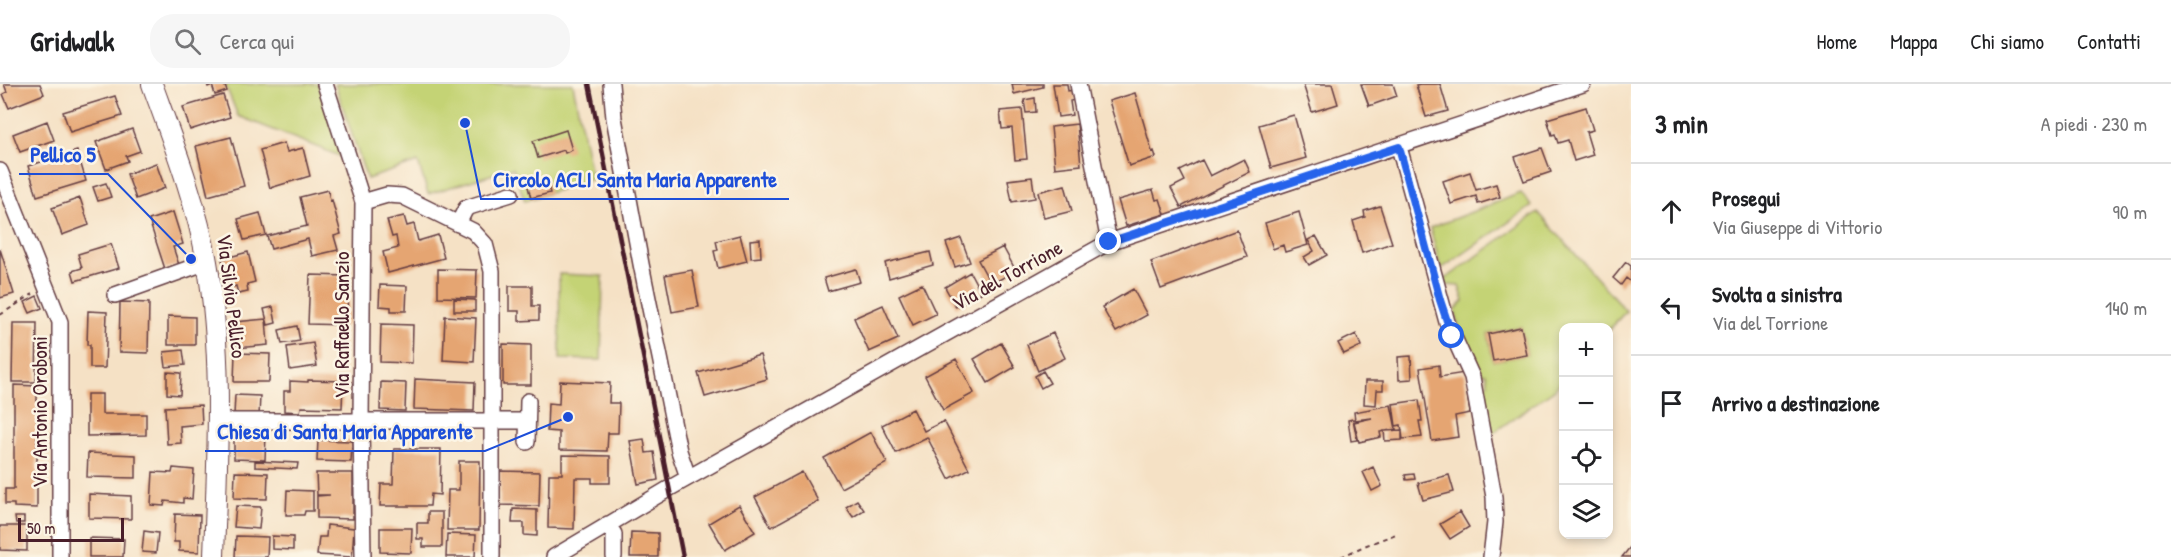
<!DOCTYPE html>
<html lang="it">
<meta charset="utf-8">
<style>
:root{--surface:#fff;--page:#f6f6f6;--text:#202124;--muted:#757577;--line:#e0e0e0}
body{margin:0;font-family:"Patrick Hand",sans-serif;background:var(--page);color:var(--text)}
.controls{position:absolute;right:18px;bottom:18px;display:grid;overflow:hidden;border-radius:12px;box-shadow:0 3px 9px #0003}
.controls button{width:54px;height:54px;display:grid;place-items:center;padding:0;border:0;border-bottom:2px solid var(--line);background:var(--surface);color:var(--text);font:30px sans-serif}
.scale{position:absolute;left:18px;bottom:15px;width:106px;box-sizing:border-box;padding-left:6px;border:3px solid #4a1f2b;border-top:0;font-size:16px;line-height:21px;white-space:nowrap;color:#4a1f2b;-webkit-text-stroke:4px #fcf5e5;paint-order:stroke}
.stop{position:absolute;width:18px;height:18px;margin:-14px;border:4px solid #2563eb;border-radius:50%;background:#fff}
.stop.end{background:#2563eb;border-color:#fff;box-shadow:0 2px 6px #0008}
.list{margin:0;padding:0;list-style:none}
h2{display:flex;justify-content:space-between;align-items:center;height:78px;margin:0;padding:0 24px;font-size:26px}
h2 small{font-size:20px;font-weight:400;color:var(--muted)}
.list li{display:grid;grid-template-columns:39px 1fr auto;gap:18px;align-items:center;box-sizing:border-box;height:96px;padding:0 24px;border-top:2px solid var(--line)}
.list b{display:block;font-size:22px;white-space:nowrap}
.list p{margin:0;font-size:20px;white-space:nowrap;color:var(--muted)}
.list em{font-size:20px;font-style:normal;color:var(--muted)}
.icon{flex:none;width:33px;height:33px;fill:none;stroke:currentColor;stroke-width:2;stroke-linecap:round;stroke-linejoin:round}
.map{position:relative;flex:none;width:1631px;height:473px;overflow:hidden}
header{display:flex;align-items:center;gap:36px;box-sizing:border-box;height:84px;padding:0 30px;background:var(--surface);border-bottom:2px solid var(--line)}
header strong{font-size:28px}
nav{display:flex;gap:33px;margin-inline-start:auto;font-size:21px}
.search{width:420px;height:54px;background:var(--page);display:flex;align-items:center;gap:15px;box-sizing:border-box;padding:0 21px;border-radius:24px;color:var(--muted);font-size:22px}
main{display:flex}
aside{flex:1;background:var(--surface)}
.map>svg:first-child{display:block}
.green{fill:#c4d375;stroke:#877950;stroke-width:1.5;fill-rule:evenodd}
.building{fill:#e5a572}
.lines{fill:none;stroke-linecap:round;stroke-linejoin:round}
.minor-casing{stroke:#643c42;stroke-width:18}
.major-casing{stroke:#643c42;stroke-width:22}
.path{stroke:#643c42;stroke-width:2;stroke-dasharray:4.5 4.5;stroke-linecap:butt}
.minor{stroke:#fff;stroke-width:15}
.major{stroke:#fff;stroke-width:20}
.rail{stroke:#4a1f2b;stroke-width:4.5}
.route{stroke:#2563eb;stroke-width:8}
.labels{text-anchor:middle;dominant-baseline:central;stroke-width:5;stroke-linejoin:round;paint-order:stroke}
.street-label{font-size:21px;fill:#4a1f2b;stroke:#fcf5e5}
.leader{fill:none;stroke:#1d4ed8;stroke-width:2}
.callout-dot{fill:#1d4ed8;stroke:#fcf5e5;stroke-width:2}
.callout-label{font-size:22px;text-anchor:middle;font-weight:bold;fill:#1d4ed8;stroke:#fcf5e5;stroke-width:5;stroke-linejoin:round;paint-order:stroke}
</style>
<header>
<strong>Gridwalk</strong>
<div class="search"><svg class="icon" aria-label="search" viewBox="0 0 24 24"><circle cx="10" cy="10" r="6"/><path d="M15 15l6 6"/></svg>Cerca qui</div>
<nav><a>Home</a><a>Mappa</a><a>Chi siamo</a><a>Contatti</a></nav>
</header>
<main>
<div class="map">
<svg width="1631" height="473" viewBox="0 0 1631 473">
<rect width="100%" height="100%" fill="#fcf5e5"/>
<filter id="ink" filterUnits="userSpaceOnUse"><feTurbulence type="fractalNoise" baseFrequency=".0167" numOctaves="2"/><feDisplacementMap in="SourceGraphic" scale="12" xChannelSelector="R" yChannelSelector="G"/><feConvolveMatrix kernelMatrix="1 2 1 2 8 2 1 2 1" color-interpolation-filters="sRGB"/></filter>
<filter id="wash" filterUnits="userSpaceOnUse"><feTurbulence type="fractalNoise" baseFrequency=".008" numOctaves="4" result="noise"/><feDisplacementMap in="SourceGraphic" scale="24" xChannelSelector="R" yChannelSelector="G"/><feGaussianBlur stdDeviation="1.35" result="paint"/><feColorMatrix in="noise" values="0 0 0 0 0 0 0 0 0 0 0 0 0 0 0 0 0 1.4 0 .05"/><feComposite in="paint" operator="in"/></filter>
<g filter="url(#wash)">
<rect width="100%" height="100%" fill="#f5e1c5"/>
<path class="green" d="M225,0H318L342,73L238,32Z
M335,0H573L592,95L525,117L513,84L428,110L418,78L367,95Z
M1521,109L1532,122L1441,185L1430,144Z
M1538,128L1626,227L1609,246L1608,243H1564L1563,295L1555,305L1490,351L1483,303L1488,299L1486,289H1479L1476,278L1460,250L1455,226L1464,217L1459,202L1446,201L1444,196ZM1521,243L1527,271L1493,277L1488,250Z
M559,190L603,192L601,276L560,275Z"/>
<g id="blocks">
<path class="building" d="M4,0H40L44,10L9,24L3,10L7,8Z
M207,0H224L227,7L215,11L212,1L208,3Z
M1012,0H1043V3L1014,10Z
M1053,0H1067L1068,7L1074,6L1075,16L1070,17L1072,31L1058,33Z
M1303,0H1332L1338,20L1312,28Z
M1361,0H1393L1397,12L1369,22Z
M1420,0H1440L1448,27L1426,33L1416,1Z
M1135,9L1152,68L1154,67L1156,73L1129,82L1109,17Z
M223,11L230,33L190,46L183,23Z
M115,12L122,32L70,48L63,28Z
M1035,14L1036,28L1026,29L1024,16Z
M1586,23L1593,46L1586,48L1593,71L1574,77L1568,56L1558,59L1555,50L1552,51L1547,35Z
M1022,25L1027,75L1015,76L1012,44L1002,45L1000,27Z
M1294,31L1306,74L1271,84L1259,41Z
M47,37L54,56L20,68L13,50Z
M1077,40L1081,81L1055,84L1051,43Z
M132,45L140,67L126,72L128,77L106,85L96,58Z
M566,46L572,66L565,69L564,66L538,74L533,57Z
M231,53L244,102L208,112L196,62Z
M284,59L287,68L303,64L310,92L270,104L260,66Z
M1542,64L1551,88L1524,97L1515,73Z
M77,67L86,97L37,112L28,82Z
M1244,75L1250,88L1181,123L1171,104L1185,97L1180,87L1202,76L1210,92Z
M156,79L165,104L136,115L127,90Z
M1470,88L1476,106L1496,100L1500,113L1478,120L1476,112L1451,120L1443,97Z
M1032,93L1035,114L1012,118L1008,96Z
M546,94L550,109L531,114L527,99Z
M106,99L111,113L98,117L93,103Z
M1065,101L1072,127L1044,134L1038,108Z
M328,106L330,117L332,116L341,150L334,152L338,166L312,172L308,155L271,165L267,152L307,142L300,113Z
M1153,106L1156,116L1160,115L1165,130L1126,142L1118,116Z
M80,114L89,141L62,151L52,124Z
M1380,122L1392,159L1362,169L1353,137L1365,133L1364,127Z
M173,128L183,160L173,163L179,181L165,185L149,136Z
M1299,128L1308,161L1285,168L1283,161L1273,165L1265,139Z
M260,129L266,151L244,156L238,135Z
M404,132L407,142L414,140L418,157L438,151L444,174L388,189L383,168L398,164L396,152L392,153L387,136Z
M1237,146L1247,173L1161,205L1151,178Z
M740,151L747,177L718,184L714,167L718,166L716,157Z
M1316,152L1327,171L1309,181L1304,173L1314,167L1308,156Z
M961,154L970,178L955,183L946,159Z
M760,155L761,173L751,174L750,156Z
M111,160L119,184L75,197L72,187L82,184L78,170Z
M1003,163L1016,187L991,200L978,176Z
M0,165L14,210L0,214Z
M248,168L255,198L247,200L248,208L238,210L236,202L229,204L222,175Z
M930,168L933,181L889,194L885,179Z
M1626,178L1631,182V198L1626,194L1621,201L1613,194Z
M438,185L477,186L476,214L438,213Z
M856,185L860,198L828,207L824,194Z
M692,186L699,223L672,228L665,191Z
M970,188L981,209L956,223L945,203Z
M310,191L348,192L347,241L308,240Z
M922,200L936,230L913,241L899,211Z
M380,201L407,202L406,227H391V223L379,222Z
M509,202H532V222H539V236L519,237V227H509Z
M1133,205L1147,231L1116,248L1102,223Z
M37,212L42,224L30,229L25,218Z
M454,215L475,216V227H454Z
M120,218L149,219L148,269L119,268Z
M883,221L898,255L869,268L854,234Z
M273,223L276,239L268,241L264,225Z
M88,227L107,228L105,284H90V261H87Z
M168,232L195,233V261H168Z
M445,232L476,234L474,278L443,276Z
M266,235L268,261L237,264L235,238Z
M13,239H37L36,298H12Z
M381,240L413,241L412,279L380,278Z
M297,242L300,257L282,260L279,246Z
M1521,243L1527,271L1493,277L1488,250Z
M1053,249L1065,274L1038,287L1027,261Z
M1356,250L1361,262L1344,270L1338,259Z
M313,259L317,282L290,286L287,263Z
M1001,259L1015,283L988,299L974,275Z
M503,260L531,261V301H503Z
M183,266L185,281L166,283L164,268Z
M235,269L270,270L269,298H234Z
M760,271L767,295L705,313L698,289Z
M1411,272L1412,295L1399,296L1398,273Z
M956,275L974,309L943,326L925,292Z
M1439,281L1440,293L1464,289L1470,329L1455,332L1458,353L1432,357L1420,284Z
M1043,287L1050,299L1041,304L1035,292Z
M167,288L181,289L180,311L167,310Z
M415,295L475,298L474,327L414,325Z
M308,296L343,297L342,324L301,323L300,328L284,327V307H290V297L308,298Z
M560,297L610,299L609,319H619L618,349H608L607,367L559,366V348L547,347L548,319L559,320Z
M1365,297H1383V306H1377L1376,321L1364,320Z
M381,298L406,299L405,327L380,326Z
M14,301L37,302V424L14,423V420H5V405H14Z
M87,310H102V330H146V351L87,352Z
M235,311L260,312L259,332L234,331Z
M1419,316L1422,337H1419L1422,353L1403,355L1401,341L1396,342L1393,320Z
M201,321L202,340L180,342L181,359L167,360L165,323Z
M1391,321L1396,345L1380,348L1381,353L1359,358L1354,338L1372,334L1355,336L1354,328Z
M913,325L924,347L944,337L969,385L949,395L927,353L896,369L882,341Z
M1353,335L1357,356L1351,357L1348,336Z
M1402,346V356L1385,357L1384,347Z
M871,348L887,379L841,404L824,374Z
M234,350H266L265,376L234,375Z
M644,355L646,369L654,368L658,396L638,400L630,357Z
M318,356L352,357L351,378L317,377Z
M394,365H441L440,411L431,410L430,422H380L381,400H393Z
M88,369L136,371V394L87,393Z
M562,371L610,372V399H592V394H575L574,445L548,444L549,390H562Z
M255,377L298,379L297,385L255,383Z
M459,377H480L479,446H447L448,406H459Z
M1373,383L1382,402L1372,407L1363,388Z
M173,384L194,386L192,415L183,414V419L165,417L164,422L151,421L153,388L172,389Z
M500,387L540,388L539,422L500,421Z
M235,388L268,389L267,415L234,414Z
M802,388L818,417L771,443L755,413Z
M316,389H353V435L317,434V412L330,411H317Z
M1414,390L1415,395L1406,396L1405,391Z
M1449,391L1454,408L1423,416L1418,399Z
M287,406L313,407V427H305L304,431H286Z
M89,410L131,412V435L89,434Z
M857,416L864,426L853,433L846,423Z
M739,421L755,448L725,466L709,439Z
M236,422L261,423L259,445L234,443Z
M513,425L537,426V452L524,451V439H512Z
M428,428H442V463H423V455H417V439H428Z
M1460,428L1469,443L1450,455L1440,440Z
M175,430L200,431L199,468L179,467V458H174Z
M15,433H24V439H16Z
M327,441L354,444L352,473L317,471L319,453H326Z
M0,442H27V467L0,466Z
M380,444H412L411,469L380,468Z
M144,447L158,449L156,469L142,468Z
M631,448L658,449V473H630Z
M447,450L476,451L475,473H446Z
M236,452L268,453L267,473H235Z
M272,452L293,453V466L272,465Z
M89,454L124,455L123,473H89Z
M1631,462V473H1622Z"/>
</g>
</g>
<g filter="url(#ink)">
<use href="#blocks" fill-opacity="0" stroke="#643c42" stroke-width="1.5"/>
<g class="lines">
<g class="minor-casing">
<path id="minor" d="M325,0L363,118L361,337L363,473
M611,0L614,34L641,180L679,367L688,393
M1078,0L1109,158
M1399,63L1447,238L1472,293L1494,413L1495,438L1491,473
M0,87L60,238V473
M363,118L387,111L402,112L473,147L485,160L492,187V473
M458,140L466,124L511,110
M115,211L207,178
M218,337H527
M527,358L528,317
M608,440L614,450V473
M554,473L670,404L1109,158L1583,0"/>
</g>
<g class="major-casing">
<path id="major" d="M152,0C173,58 196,117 207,178C224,276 217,375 214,473"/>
</g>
<path class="path" d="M0,231L33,210
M1341,473L1364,462L1396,450"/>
<use href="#minor" class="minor"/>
<use href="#major" class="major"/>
<path class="rail" d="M589,0L683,473"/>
</g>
</g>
<g class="lines" filter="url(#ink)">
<path class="route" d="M1109,158L1399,63L1440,216L1452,252"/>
</g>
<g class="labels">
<g class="street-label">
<text transform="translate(1007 191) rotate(-29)">Via del Torrione</text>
<text transform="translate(232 212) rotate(83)">Via Silvio Pellico</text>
<text transform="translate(341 241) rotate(-90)">Via Raffaello Sanzio</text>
<text transform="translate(39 328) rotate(-90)">Via Antonio Oroboni</text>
</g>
</g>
<path class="leader" d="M191 175L108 90H19M465 39L481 115H789M568 333L485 367H205"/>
<g class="callout-dot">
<circle cx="191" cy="175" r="6"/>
<circle cx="465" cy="39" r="6"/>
<circle cx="568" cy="333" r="6"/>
</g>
<g class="callout-label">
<text x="63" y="78">Pellico 5</text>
<text x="635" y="103">Circolo ACLI Santa Maria Apparente</text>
<text x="345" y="355">Chiesa di Santa Maria Apparente</text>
</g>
</svg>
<div class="controls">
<button>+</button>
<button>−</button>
<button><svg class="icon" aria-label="locate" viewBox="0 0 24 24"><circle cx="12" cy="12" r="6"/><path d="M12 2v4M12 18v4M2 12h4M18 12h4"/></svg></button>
<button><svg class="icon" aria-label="layers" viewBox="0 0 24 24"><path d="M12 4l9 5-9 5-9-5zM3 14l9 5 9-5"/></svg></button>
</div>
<div class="scale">50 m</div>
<div class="stop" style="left:1452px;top:252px"></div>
<div class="stop end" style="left:1109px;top:158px"></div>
</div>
<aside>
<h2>3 min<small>A piedi · 230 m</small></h2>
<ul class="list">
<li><svg class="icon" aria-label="ahead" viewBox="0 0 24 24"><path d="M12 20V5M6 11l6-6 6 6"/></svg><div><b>Prosegui</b><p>Via Giuseppe di Vittorio</p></div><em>90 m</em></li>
<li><svg class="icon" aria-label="left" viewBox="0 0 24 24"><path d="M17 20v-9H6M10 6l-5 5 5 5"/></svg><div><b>Svolta a sinistra</b><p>Via del Torrione</p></div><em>140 m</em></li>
<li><svg class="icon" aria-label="arrive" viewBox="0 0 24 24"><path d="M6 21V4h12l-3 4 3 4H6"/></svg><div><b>Arrivo a destinazione</b></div></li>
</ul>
</aside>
</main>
